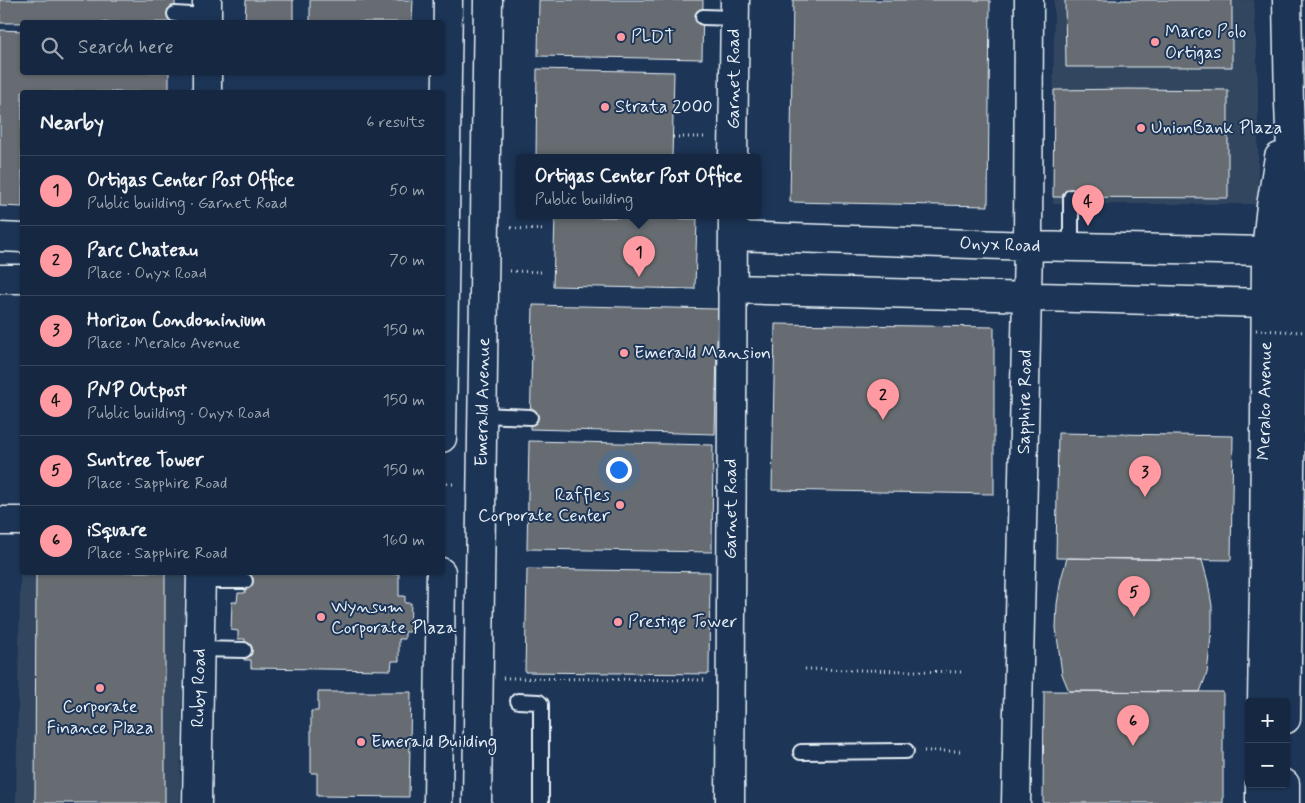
<!DOCTYPE html>
<meta charset="utf-8">
<style>
:root{--surface:#162841;--page:#23344c;--text:#f1f3f6;--muted:#9ea6b1;--line:#35445a;--accent:#ff9aa2}
body{margin:0;font-family:Mynerve,sans-serif;background:var(--page);color:var(--text)}
.controls{position:absolute;right:15px;bottom:15px;display:grid;overflow:hidden;border-radius:5px;box-shadow:0 1px 4px #0004}
.controls button{width:45px;height:45px;display:grid;place-items:center;padding:0;border:0;border-bottom:1px solid var(--line);background:var(--surface);color:var(--text);font:25px sans-serif}
.you{position:absolute;left:618px;top:469px;width:18px;height:18px;margin:-12px;border:4px solid #fff;border-radius:50%;background:#1a73e8;box-shadow:0 0 0 8px #1a73e833}
.badge{display:grid;place-items:center;width:32px;height:32px;border-radius:50%;background:var(--accent);color:#111;font-size:16px;font-weight:700}
.pin{position:absolute;translate:-50% -41px;filter:drop-shadow(0 1px 2px #0008)}
.pin::after{content:'';position:absolute;top:26px;width:18px;height:15px;background:inherit;clip-path:polygon(0 0,100% 0,50% 100%)}
.popup{position:absolute;left:516px;top:154px;width:245px;height:65px;box-sizing:border-box;display:grid;place-content:center;border-radius:5px;background:var(--surface);filter:drop-shadow(0 1px 4px #0005);font-size:16px;white-space:nowrap;color:var(--muted)}
.popup b{font-size:19px;color:var(--text)}
.popup::after{content:'';position:absolute;left:50%;top:100%;margin-left:-10px;border:10px solid transparent;border-top-color:var(--surface)}
.list{margin:0;padding:0;list-style:none}
h2{display:flex;justify-content:space-between;align-items:center;height:65px;margin:0;padding:0 20px;font-size:21px}
h2 small{font-size:16px;font-weight:400;color:var(--muted)}
.list li{display:grid;grid-template-columns:32px 1fr auto;gap:15px;align-items:center;box-sizing:border-box;height:70px;padding:0 20px;border-top:1px solid var(--line)}
.list b{display:block;font-size:19px;white-space:nowrap}
.list p{margin:0;font-size:16px;white-space:nowrap;color:var(--muted)}
.list em{font-size:16px;font-style:normal;color:var(--muted)}
.icon{flex:none;width:28px;height:28px;fill:none;stroke:currentColor;stroke-width:2;stroke-linecap:round;stroke-linejoin:round}
.map{position:relative;flex:none;width:1305px;height:803px;overflow:hidden}
.search{position:absolute;background:var(--surface);box-shadow:0 1px 4px #0004;left:20px;top:20px;width:425px;height:55px;display:flex;align-items:center;gap:12px;box-sizing:border-box;padding:0 18px;border-radius:5px;color:var(--muted);font-size:19px}
.panel{position:absolute;background:var(--surface);box-shadow:0 1px 4px #0004;left:20px;top:90px;width:425px;height:485px;border-radius:5px}
.map>svg:first-child{display:block}
.built{fill:#33465f}
.building{fill:#666c71;stroke:#e8f1f8}
.lines{fill:none;stroke-linecap:round;stroke-linejoin:round}
.lane-casing{stroke:#e8f1f8;stroke-width:18}
.street-casing{stroke:#e8f1f8;stroke-width:31}
.secondary-casing{stroke:#e8f1f8;stroke-width:31}
.path{stroke:#e8f1f8;stroke-width:3;stroke-dasharray:1 4;stroke-linecap:butt}
.lane{stroke:#1d3557;stroke-width:14}
.street{stroke:#1d3557;stroke-width:28}
.secondary{stroke:#1d3557;stroke-width:28}
.path-bridge{stroke:#e8f1f8;stroke-width:3;stroke-dasharray:1 4;stroke-linecap:butt}
.poi-dot{fill:#ff9aa2;stroke:#1d3557;stroke-width:2}
.labels{text-anchor:middle;dominant-baseline:central;stroke-width:4;stroke-linejoin:round;paint-order:stroke}
.poi-label{font-size:18px;fill:#e8f1f8;stroke:#1d3557;text-anchor:start}
.street-label{font-size:18px;fill:#e8f1f8;stroke:#1d3557}
</style>
<div class="map">
<svg width="1305" height="803" viewBox="0 0 1305 803">
<rect width="100%" height="100%" fill="#1d3557"/>
<filter id="ink" filterUnits="userSpaceOnUse"><feTurbulence type="fractalNoise" baseFrequency=".02" numOctaves="2"/><feDisplacementMap in="SourceGraphic" scale="10" xChannelSelector="R" yChannelSelector="G"/><feConvolveMatrix kernelMatrix="1 2 1 2 8 2 1 2 1" color-interpolation-filters="sRGB"/></filter>
<g filter="url(#ink)">
<path class="built" d="M1054,0H1254L1258,85V204H1053Z
M21,533H22V572L185,573L180,803H16Z"/>
<path class="building" d="M0,0H175V22L0,23Z
M246,0H293V22H245Z
M310,0H413L412,22H310Z
M539,0H703L702,59L538,56Z
M793,0H990L988,206L790,202Z
M1065,0H1232V67H1066Z
M0,30L22,31V72H169V92H22V207L0,206Z
M537,69L674,72L672,158H536Z
M1128,89L1228,90V198L1053,197L1054,90Z
M555,216L697,219L695,289L553,286Z
M533,305L718,309L715,434L530,429Z
M775,324L994,327V494L772,490Z
M1058,433L1233,436L1231,560L1056,558Z
M529,441L713,445L712,552L527,549Z
M1067,558L1202,560L1208,582L1212,606V628L1207,673L1200,692L1069,691L1062,674L1056,628L1057,604L1061,579Z
M527,569L710,572L709,674L525,672Z
M36,572H165V803H35Z
M245,572H392V574H399V596H405V603H411L410,632H405V639H399V661H392L391,670L251,668V660H244L245,639H238V631L231,630L232,602H237L238,593H245Z
M1044,691L1223,692V803H1043Z
M318,692H411L409,797L317,796V773H311V711H318Z"/>
<g class="lines">
<g class="lane-casing">
<path id="lane" d="M175,14L207,16
M703,17L734,18
M1071,197V247
M483,415L530,417
M201,581H245
M199,649L244,650
M518,701L539,702L541,704V803
M801,752L906,751"/>
</g>
<g class="street-casing">
<path id="street" d="M207,22V0
M207,72V92
M733,158L735,0
M733,236L1028,246L1266,251
M0,237L22,238
M0,279H22
M732,289L1266,303
M0,521H22
M197,803L201,572
M730,803L733,216
M1016,803L1028,246L1029,0"/>
</g>
<g class="secondary-casing">
<path id="secondary" d="M442,438L448,0
M1262,702L1264,586L1266,251L1271,206L1279,157
M1286,719L1294,226L1289,103L1287,0
M438,803L441,572
M477,803L488,0
M1260,803V784
M1285,803V784"/>
</g>
<path class="path" d="M673,137H707
M511,228L544,230
M510,271L544,272
M442,484H457
M805,669L962,672
M503,678L706,680
M924,751H961"/>
<use href="#lane" class="lane"/>
<use href="#street" class="street"/>
<use href="#secondary" class="secondary"/>
<path class="path-bridge" d="M1256,330L1305,332"/>
</g>
</g>
<g class="poi-dot">
<circle cx="621" cy="37" r="5"/>
<circle cx="1155" cy="42" r="5"/>
<circle cx="605" cy="107" r="5"/>
<circle cx="1141" cy="128" r="5"/>
<circle cx="624" cy="353" r="5"/>
<circle cx="620" cy="505" r="5"/>
<circle cx="321" cy="617" r="5"/>
<circle cx="618" cy="622" r="5"/>
<circle cx="100" cy="688" r="5"/>
<circle cx="361" cy="742" r="5"/>
</g>
<g class="labels">
<g class="poi-label">
<text x="1165" y="32">Marco Polo<tspan x="1165" dy="21">Ortigas</tspan></text>
<text x="631" y="37">PLDT</text>
<text x="615" y="107">Strata 2000</text>
<text x="1151" y="128">UnionBank Plaza</text>
<text x="634" y="353">Emerald Mansion</text>
<text x="610" y="495" text-anchor="end">Raffles<tspan x="610" dy="21">Corporate Center</tspan></text>
<text x="331" y="607">Wynsum<tspan x="331" dy="21">Corporate Plaza</tspan></text>
<text x="628" y="622">Prestige Tower</text>
<text x="100" y="707" text-anchor="middle">Corporate<tspan x="100" dy="21">Finance Plaza</tspan></text>
<text x="371" y="742">Emerald Building</text>
</g>
<g class="street-label">
<text transform="translate(734 79) rotate(-90)">Garnet Road</text>
<text transform="translate(1000 245) rotate(2)">Onyx Road</text>
<text transform="translate(1265 401) rotate(-89)">Meralco Avenue</text>
<text transform="translate(483 402) rotate(-89)">Emerald Avenue</text>
<text transform="translate(1025 402) rotate(-89)">Sapphire Road</text>
<text transform="translate(731 509) rotate(-90)">Garnet Road</text>
<text transform="translate(199 688) rotate(-89)">Ruby Road</text>
</g>
</g>
</svg>
<div class="controls">
<button>+</button>
<button>−</button>
</div>
<div class="you"></div>
<div class="pin badge" style="left:639px;top:277px">1</div>
<div class="popup"><b>Ortigas Center Post Office</b>Public building</div>
<div class="pin badge" style="left:883px;top:420px">2</div>
<div class="pin badge" style="left:1145px;top:497px">3</div>
<div class="pin badge" style="left:1088px;top:226px">4</div>
<div class="pin badge" style="left:1134px;top:617px">5</div>
<div class="pin badge" style="left:1133px;top:746px">6</div>
<div class="search"><svg class="icon" aria-label="search" viewBox="0 0 24 24"><circle cx="10" cy="10" r="6"/><path d="M15 15l6 6"/></svg>Search here</div>
<section class="panel">
<h2>Nearby<small>6 results</small></h2>
<ul class="list">
<li><span class="badge">1</span><div><b>Ortigas Center Post Office</b><p>Public building · Garnet Road</p></div><em>50 m</em></li>
<li><span class="badge">2</span><div><b>Parc Chateau</b><p>Place · Onyx Road</p></div><em>70 m</em></li>
<li><span class="badge">3</span><div><b>Horizon Condominium</b><p>Place · Meralco Avenue</p></div><em>150 m</em></li>
<li><span class="badge">4</span><div><b>PNP Outpost</b><p>Public building · Onyx Road</p></div><em>150 m</em></li>
<li><span class="badge">5</span><div><b>Suntree Tower</b><p>Place · Sapphire Road</p></div><em>150 m</em></li>
<li><span class="badge">6</span><div><b>iSquare</b><p>Place · Sapphire Road</p></div><em>160 m</em></li>
</ul>
</section>
</div>
